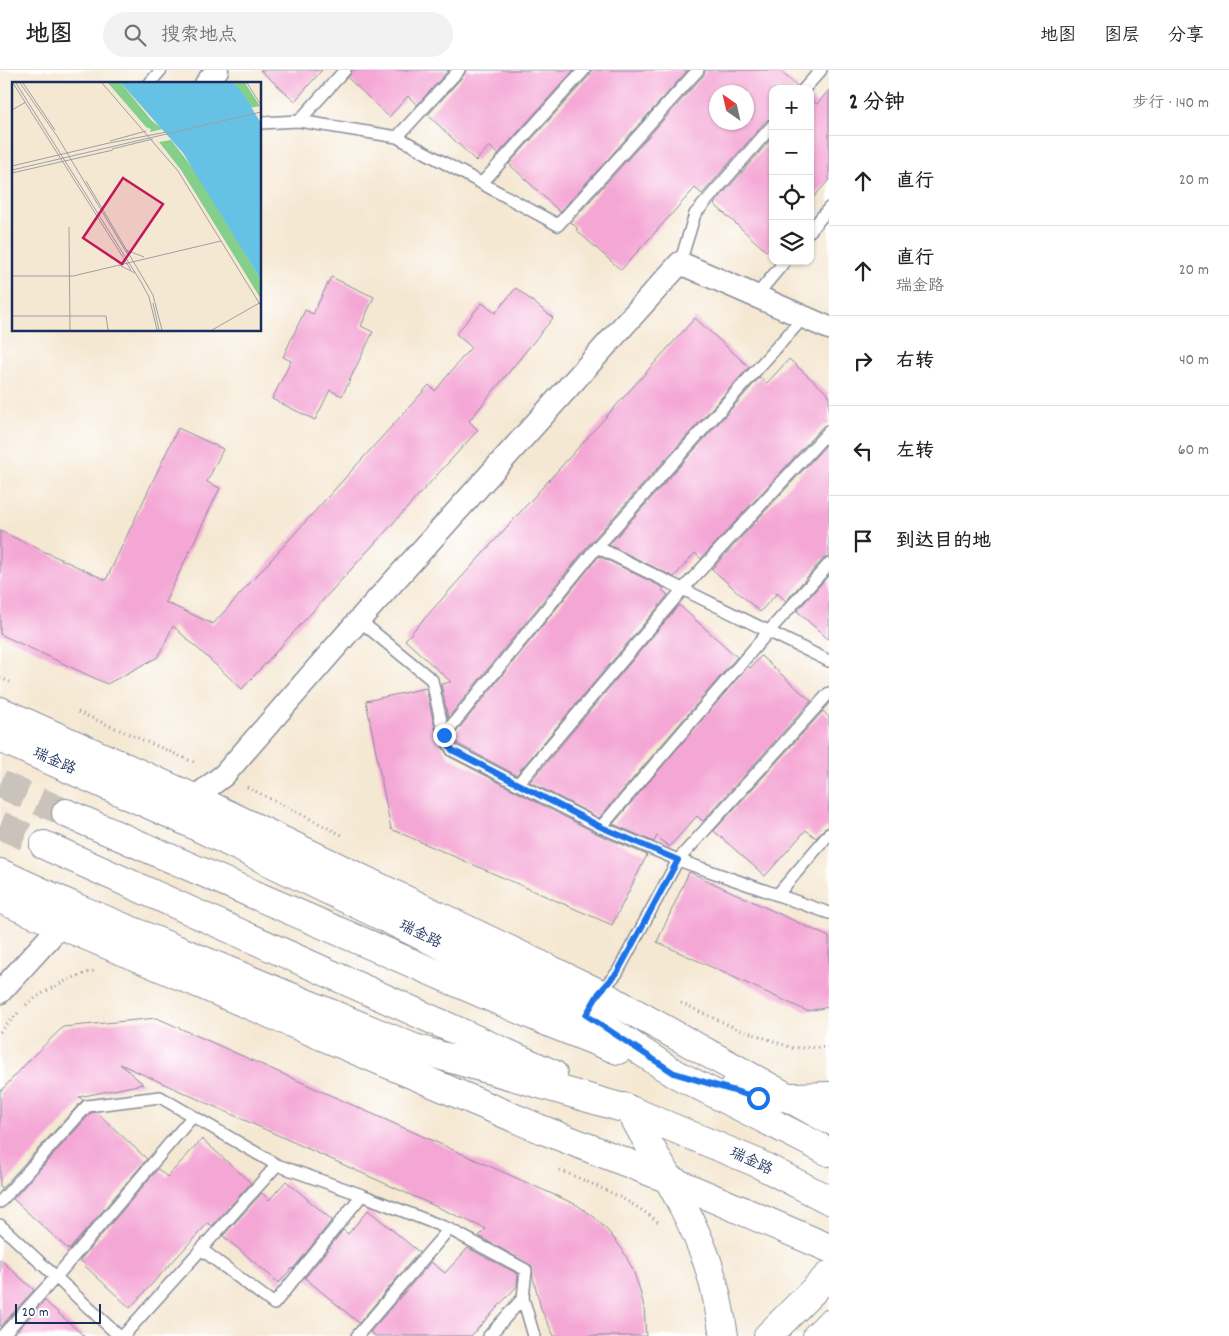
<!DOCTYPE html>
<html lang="zh">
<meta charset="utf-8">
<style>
:root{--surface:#fff;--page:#f2f2f2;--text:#222;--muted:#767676;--line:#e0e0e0}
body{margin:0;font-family:Dekko,"LXGW WenKai TC",sans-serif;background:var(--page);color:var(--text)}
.controls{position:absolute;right:15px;top:15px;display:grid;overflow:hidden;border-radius:10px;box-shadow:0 1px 4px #0004}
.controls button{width:45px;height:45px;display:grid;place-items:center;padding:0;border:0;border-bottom:1px solid var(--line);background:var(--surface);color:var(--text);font:25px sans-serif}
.compass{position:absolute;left:709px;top:15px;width:45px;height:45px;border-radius:50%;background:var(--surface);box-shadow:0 1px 4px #0004;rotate:326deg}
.scale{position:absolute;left:15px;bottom:12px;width:86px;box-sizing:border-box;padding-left:5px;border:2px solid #1b2f5e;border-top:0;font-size:14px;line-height:18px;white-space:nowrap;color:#1b2f5e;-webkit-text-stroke:4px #fff;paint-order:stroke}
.stop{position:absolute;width:15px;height:15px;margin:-11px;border:4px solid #1a73e8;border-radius:50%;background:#fff}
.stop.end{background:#1a73e8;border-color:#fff;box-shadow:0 1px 5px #0008}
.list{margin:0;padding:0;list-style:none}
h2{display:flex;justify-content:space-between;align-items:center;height:65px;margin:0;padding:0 20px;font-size:21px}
h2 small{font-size:16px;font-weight:400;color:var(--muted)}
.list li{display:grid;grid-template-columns:32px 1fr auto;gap:15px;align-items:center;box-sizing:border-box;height:90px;padding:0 20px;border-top:1px solid var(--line)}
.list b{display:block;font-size:19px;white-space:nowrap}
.list p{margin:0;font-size:16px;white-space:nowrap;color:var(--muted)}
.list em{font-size:16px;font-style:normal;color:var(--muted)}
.icon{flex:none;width:28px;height:28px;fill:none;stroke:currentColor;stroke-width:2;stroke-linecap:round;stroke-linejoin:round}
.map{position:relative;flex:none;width:829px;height:1266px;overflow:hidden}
header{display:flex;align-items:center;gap:30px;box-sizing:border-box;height:70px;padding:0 25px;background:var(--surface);border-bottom:1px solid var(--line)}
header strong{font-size:24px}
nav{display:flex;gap:28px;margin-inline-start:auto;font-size:18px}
.search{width:350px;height:45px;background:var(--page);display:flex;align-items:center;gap:12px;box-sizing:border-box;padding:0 18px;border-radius:28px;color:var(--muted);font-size:19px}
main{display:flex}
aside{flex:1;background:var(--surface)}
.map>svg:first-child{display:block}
.building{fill:#f4a7d5;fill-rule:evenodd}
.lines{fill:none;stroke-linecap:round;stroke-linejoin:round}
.primary-tunnel{stroke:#c9c3bc;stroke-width:28;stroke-dasharray:28 14;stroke-linecap:butt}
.service-casing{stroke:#888c98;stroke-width:14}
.minor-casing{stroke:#888c98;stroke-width:25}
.tertiary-casing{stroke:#888c98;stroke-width:30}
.secondary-casing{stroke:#888c98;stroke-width:30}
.primary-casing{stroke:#888c98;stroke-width:30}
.path{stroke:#888c98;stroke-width:3;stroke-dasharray:1 4;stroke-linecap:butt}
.service{stroke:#fff;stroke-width:11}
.minor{stroke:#fff;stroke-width:22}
.tertiary{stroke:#fff;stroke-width:28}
.secondary{stroke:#fff;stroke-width:28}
.primary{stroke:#fff;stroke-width:28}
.route{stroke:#1a73e8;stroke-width:6}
.labels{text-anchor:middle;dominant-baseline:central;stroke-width:4;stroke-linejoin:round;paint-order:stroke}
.street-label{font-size:15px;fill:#1b2f5e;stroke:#fff}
.inset-road{fill:none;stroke:#9e9ea4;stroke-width:1}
.view{fill:#c2185b;fill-opacity:0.15;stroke:#c2185b;stroke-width:2.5}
.inset-edge{fill:none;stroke:#1b2f5e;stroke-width:2.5}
</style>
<header>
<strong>地图</strong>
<div class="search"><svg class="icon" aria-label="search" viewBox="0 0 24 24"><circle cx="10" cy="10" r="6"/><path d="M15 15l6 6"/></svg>搜索地点</div>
<nav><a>地图</a><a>图层</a><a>分享</a></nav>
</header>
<main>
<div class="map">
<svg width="829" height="1266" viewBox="0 0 829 1266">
<rect width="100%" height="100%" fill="#fff"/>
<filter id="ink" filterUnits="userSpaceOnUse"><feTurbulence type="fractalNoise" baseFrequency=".02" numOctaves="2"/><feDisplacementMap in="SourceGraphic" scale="10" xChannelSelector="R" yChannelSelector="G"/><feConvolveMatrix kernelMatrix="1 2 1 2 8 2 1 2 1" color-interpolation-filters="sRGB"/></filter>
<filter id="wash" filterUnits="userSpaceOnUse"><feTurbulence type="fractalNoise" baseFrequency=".0096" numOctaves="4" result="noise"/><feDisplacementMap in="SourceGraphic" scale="20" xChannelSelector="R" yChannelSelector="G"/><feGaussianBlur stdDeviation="1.12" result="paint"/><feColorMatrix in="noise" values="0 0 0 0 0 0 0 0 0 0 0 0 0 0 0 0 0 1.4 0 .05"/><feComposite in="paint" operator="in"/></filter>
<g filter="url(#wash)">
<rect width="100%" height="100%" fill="#f5e8d3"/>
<g id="blocks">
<path class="building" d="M260,0H322L295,31Z
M352,0H449L417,35L408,26L389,47L348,8Z
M466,0H574L498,84L489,76L476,91L428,45L464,5Z
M591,0H688L560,142L509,94L590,5Z
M705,0H779L797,16V19H773V48L767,50L702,124L695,118L621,200L576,160L578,159L571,152L704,5ZM716,22H746V52H716Z
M829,20V110L810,131V28L817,34Z
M773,67V173L766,181L714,134Z
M331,207L374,227L361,256L373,262L342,326L330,320L315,350L272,329L291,291L283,287L305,240L313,244Z
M516,218L553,248L469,351L478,360L242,619L173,556L158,587L107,614L0,564V461L106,510L178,358L223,379L207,412L220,418L165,532L213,554L429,315L435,321L471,277L456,264L482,233L495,243Z
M695,248L749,297L591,472L448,648L441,614L451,612L405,570Z
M789,289L829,325V354L823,356L701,489L695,483L674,507L609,475L760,307L767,313Z
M829,372V487L823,489L786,531L777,523L760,542L712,499Z
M599,486L664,518L662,520L668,525L516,705L458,674L453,666Z
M829,505V570L797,541Z
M679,535L737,587L599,748L530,712Z
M761,586L811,631L703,751L697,746L669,777L657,766L654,772L613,754L748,596L750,598Z
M426,618L437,667L448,686L598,764L647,785L612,855L391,759L366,631Z
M823,641L829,647V757L824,759L816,768L806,760L765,806L714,761Z
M689,802L829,867V937L807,941L657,872Z
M157,948L577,1135L594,1147L609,1162L622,1179L632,1198L639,1217L644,1237L646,1266H554L541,1239L533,1207L532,1196L479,1166L486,1159L120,994L143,1014L79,1027L83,1030L2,1118L0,1116V1022L33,986L63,957Z
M96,1042L147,1089L69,1180L13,1129L91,1043Z
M202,1069L251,1113L212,1156L208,1153L130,1238L85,1196L86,1195L80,1190L158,1099L167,1107Z
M286,1111L332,1150L293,1199L292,1198L279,1213L223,1166L262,1123L269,1130Z
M368,1140L419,1182L359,1253L305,1208L343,1160L348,1164Z
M468,1178L518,1204L517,1216L471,1266H375L370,1262L431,1192L445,1203Z
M0,1189L34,1220L0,1257Z
M45,1231L84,1266H12Z"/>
</g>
</g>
<g filter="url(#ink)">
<use href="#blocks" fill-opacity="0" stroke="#888c98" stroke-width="1"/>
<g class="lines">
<path class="primary-tunnel" d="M0,714L66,743
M0,755L44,775"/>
<g class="service-casing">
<path id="service" d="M149,14L161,0
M804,19L821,0
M299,51L345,0
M260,53L299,51L397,67L558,155L698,0
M397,67L459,0
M482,113L584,0
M810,161L829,138
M680,193L695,144L773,55
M756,226L785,191
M597,477L829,591
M359,550L432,610L444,665L452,680L601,757L678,790L829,843
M444,665L597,477L804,247
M518,714L683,519L829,361
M601,757L769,561L829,494
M778,824L829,764
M599,923L617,903L678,790L829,623
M0,1132L87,1036L160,1027L277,1095L362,1125L449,1159L526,1200L523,1228L534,1266
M0,1155L119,1266
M201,1179L274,1234L362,1125
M2,1266L56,1207L193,1046
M123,1266L277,1095
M357,1266L449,1159
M489,1266L523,1228"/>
</g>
<g class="minor-casing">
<path id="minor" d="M206,14L217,0
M184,739L194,728L224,705L359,550L680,193L829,258
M0,922L72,843"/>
</g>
<g class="tertiary-casing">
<path id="tertiary" d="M0,641L194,728L599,923L829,1050
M0,829L538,1058L666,1108L829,1178"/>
</g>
<g class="secondary-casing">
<path id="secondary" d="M768,1266L829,1205
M817,1266L829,1254"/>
</g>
<g class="primary-casing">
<path id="primary" d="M0,668L177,747L586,945L674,1003L829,1082
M66,743L550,953L618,980
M44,775L553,1004
M0,803L77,838L414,978L630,1040L755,1092L829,1130
M732,1020L758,1028L829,1026
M624,1037L630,1040C656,1089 688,1138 707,1191C715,1215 720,1241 724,1266"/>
</g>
<path class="path" d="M0,608L10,612
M78,642L196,693
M247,717L342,765
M681,933L731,956L793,978L829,977
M26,935C47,919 68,908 94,901
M0,962L18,943
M560,1100C594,1115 629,1128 658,1152"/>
<use href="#service" class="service"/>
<use href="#minor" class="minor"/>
<use href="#tertiary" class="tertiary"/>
<use href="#secondary" class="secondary"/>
<use href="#primary" class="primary"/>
</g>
</g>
<g class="lines" filter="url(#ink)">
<path class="route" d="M444,665L452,680L601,757L678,790L617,903L599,923L586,945L674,1003L758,1028"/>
</g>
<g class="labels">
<g class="street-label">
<text transform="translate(54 692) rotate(24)">瑞金路</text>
<text transform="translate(420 865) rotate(26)">瑞金路</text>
<text transform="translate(751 1092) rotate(25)">瑞金路</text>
</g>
</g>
<g transform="translate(12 12)">
<rect width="249" height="249" fill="#f5e8d3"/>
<path d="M96,1H109L140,39L151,47L138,50L139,47L134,45ZM222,1H233L248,24L237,26ZM159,58L183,89L249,198V217L169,88L147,60Z" fill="#84cf8c"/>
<path d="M109,1H222L231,12L249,41V198L171,71Z" fill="#66c2e4"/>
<path class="inset-road" d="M1,1L119,188M4,1L129,200L137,215L145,248M8,1L45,54L116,173M11,1L43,48M90,1L166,89L249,224M235,1L249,23M0,28L14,20M98,59L134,49M97,61L155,50M100,67L141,57M0,84L97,61M0,88L249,30M0,91L101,68M74,99L141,213L150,248M57,145L58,248M114,168L132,175M107,183L123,191M0,194H61L209,159M141,221L147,248M0,234H94L96,248M200,248L249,220"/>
<path class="view" d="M111,96L151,122L110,182L71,156Z"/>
<rect width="249" height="249" class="inset-edge"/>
</g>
</svg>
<div class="controls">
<button>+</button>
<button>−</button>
<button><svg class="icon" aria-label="locate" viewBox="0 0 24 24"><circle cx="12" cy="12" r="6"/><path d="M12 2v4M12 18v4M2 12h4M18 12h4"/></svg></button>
<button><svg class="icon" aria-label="layers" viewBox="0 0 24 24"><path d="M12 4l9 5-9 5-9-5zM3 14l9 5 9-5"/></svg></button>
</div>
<svg class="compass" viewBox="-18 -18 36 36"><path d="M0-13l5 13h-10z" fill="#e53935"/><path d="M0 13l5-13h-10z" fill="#767676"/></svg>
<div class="scale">20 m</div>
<div class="stop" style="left:758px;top:1028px"></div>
<div class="stop end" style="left:444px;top:665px"></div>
</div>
<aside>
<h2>2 分钟<small>步行 · 140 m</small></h2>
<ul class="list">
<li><svg class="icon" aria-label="ahead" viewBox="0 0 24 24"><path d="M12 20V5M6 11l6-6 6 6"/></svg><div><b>直行</b></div><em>20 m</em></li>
<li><svg class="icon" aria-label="ahead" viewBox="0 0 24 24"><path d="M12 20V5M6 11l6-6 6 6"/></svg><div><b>直行</b><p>瑞金路</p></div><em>20 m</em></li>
<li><svg class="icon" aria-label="right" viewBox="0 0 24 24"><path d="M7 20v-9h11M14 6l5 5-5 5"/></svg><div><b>右转</b></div><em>40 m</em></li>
<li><svg class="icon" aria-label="left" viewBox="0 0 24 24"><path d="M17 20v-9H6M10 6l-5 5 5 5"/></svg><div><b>左转</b></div><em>60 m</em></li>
<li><svg class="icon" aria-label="arrive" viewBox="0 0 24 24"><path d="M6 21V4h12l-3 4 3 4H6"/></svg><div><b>到达目的地</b></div></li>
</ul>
</aside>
</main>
